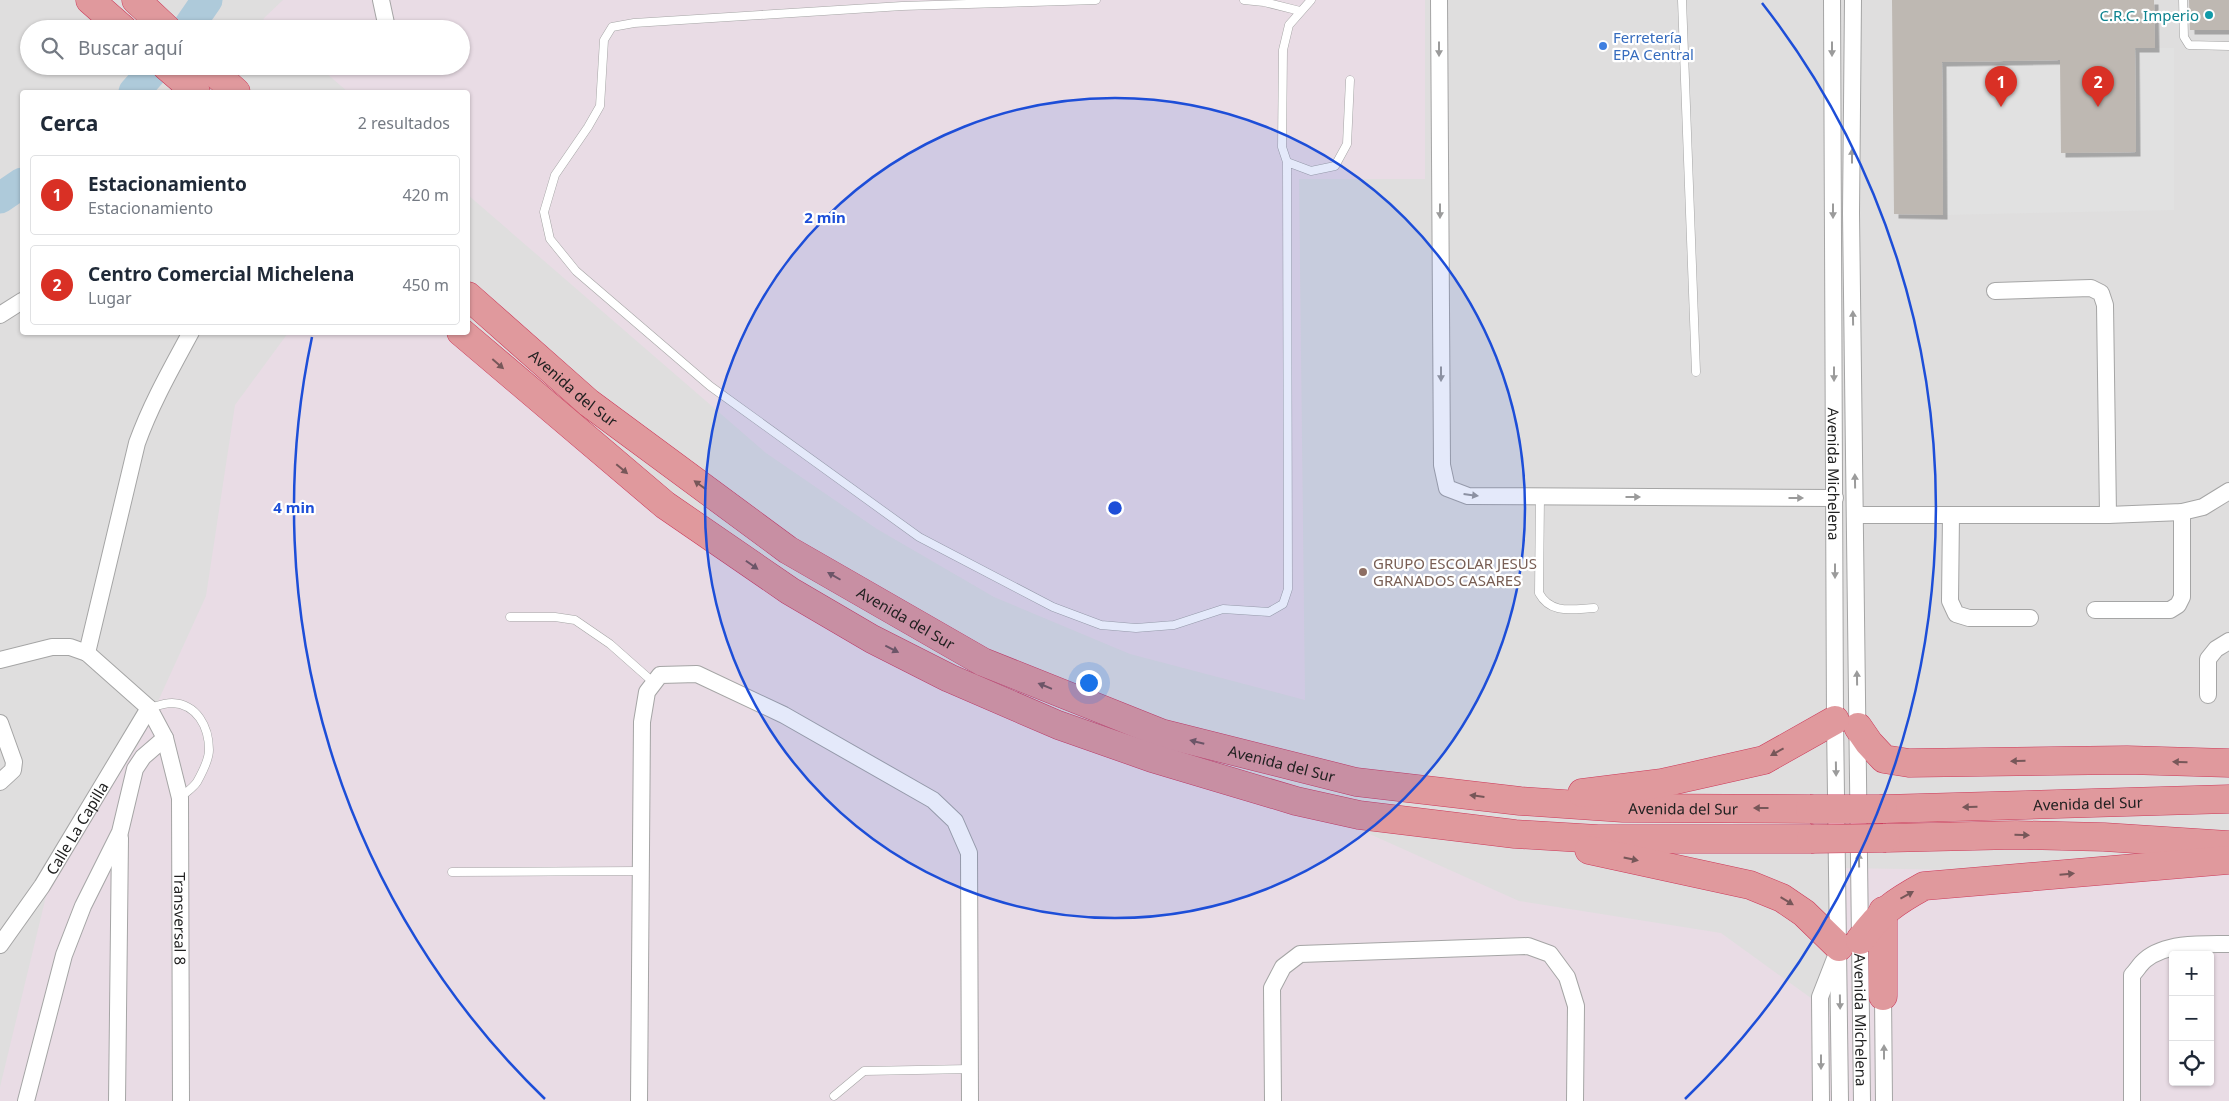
<!DOCTYPE html>
<html lang="es">
<meta charset="utf-8">
<style>
:root{--surface:#fff;--page:#f2f2f3;--text:#1f2937;--muted:#747a83;--line:#e0e1e3;--accent:#d93025}
body{margin:0;font-family:"Noto Sans",sans-serif;background:var(--page);color:var(--text)}
.controls{position:absolute;right:15px;bottom:15px;display:grid;overflow:hidden;border-radius:5px;box-shadow:0 1px 4px #0004}
.controls button{width:45px;height:45px;display:grid;place-items:center;padding:0;border:0;border-bottom:1px solid var(--line);background:var(--surface);color:var(--text);font:25px sans-serif}
.you{position:absolute;left:1088px;top:682px;width:18px;height:18px;margin:-12px;border:4px solid #fff;border-radius:50%;background:#1a73e8;box-shadow:0 0 0 8px #1a73e833}
.badge{display:grid;place-items:center;width:32px;height:32px;border-radius:50%;background:var(--accent);color:#fff;font-size:16px;font-weight:700}
.pin{position:absolute;translate:-50% -41px;filter:drop-shadow(0 1px 2px #0008)}
.pin::after{content:'';position:absolute;top:26px;width:18px;height:15px;background:inherit;clip-path:polygon(0 0,100% 0,50% 100%)}
.list{margin:0;padding:0;list-style:none}
h2{display:flex;justify-content:space-between;align-items:center;height:65px;margin:0;padding:0 20px;font-size:21px}
h2 small{font-size:16px;font-weight:400;color:var(--muted)}
.list li{display:grid;grid-template-columns:32px 1fr auto;gap:15px;align-items:center;box-sizing:border-box;height:80px;margin:0 10px 10px;padding:0 10px;border:1px solid var(--line);border-radius:5px}
.list b{display:block;font-size:19px;white-space:nowrap}
.list p{margin:0;font-size:16px;white-space:nowrap;color:var(--muted)}
.list em{font-size:16px;font-style:normal;color:var(--muted)}
.icon{flex:none;width:28px;height:28px;fill:none;stroke:currentColor;stroke-width:2;stroke-linecap:round;stroke-linejoin:round}
.map{position:relative;flex:none;width:2229px;height:1101px;overflow:hidden}
.search{position:absolute;background:var(--surface);box-shadow:0 1px 4px #0004;left:20px;top:20px;width:450px;height:55px;display:flex;align-items:center;gap:12px;box-sizing:border-box;padding:0 18px;border-radius:28px;color:var(--muted);font-size:19px}
.panel{position:absolute;background:var(--surface);box-shadow:0 1px 4px #0004;left:20px;top:90px;width:450px;height:245px;border-radius:5px}
.map>svg:first-child{display:block}
.residential{fill:#dfdede;fill-rule:evenodd}
.industrial{fill:#e9dce5;fill-rule:evenodd}
.parking{fill:#e1e1e1}
.lines{fill:none;stroke-linecap:round;stroke-linejoin:round}
.river{stroke:#aecada;stroke-width:31}
.building{fill:#beb8b2;filter:url(#shadow)}
.lane-casing{stroke:#a5a5a5;stroke-width:9}
.street-casing{stroke:#a5a5a5;stroke-width:18}
.highway-casing{stroke:#cc3959;stroke-width:29}
.lane{stroke:#fff;stroke-width:8}
.street{stroke:#fff;stroke-width:16}
.highway{stroke:#e0999d;stroke-width:28}
.highway-bridge-casing{stroke:#cc3959;stroke-width:29;stroke-linecap:butt}
.highway-bridge{stroke:#e0999d;stroke-width:28}
.oneway{fill:#9b9b9b}
.oneway2{fill:#775759}
.ring{fill:none;stroke:#1d4ed8;stroke-width:2.5}
.culture-dot{fill:#0f9aa8;stroke:#fff;stroke-width:2}
.shop-dot{fill:#3f7fe0;stroke:#fff;stroke-width:2}
.education-dot{fill:#8d6e63;stroke:#fff;stroke-width:2}
.labels{text-anchor:middle;dominant-baseline:central;stroke-width:4.5;stroke-linejoin:round;paint-order:stroke}
.culture-label{font-size:15px;fill:#0d838f;stroke:#fff;text-anchor:end}
.shop-label{font-size:15px;fill:#366cbe;stroke:#fff;text-anchor:start}
.street-label{font-size:15px;fill:#212121;stroke:#fff}
.education-label{font-size:15px;fill:#785e54;stroke:#fff;text-anchor:start}
.centre{fill:#1d4ed8;stroke:#fff;stroke-width:2.5}
.ring-label{font-size:15px;text-anchor:middle;font-weight:bold;fill:#1d4ed8;stroke:#fff;stroke-width:4.5;stroke-linejoin:round;paint-order:stroke}
</style>
<div class="map">
<svg width="2229" height="1101" viewBox="0 0 2229 1101">
<defs>
<filter id="shadow"><feDropShadow dx="4.5" dy="4.5" stdDeviation="0" flood-color="#0004"/></filter>
</defs>
<rect width="100%" height="100%" fill="#f1efe9"/>
<path class="residential" d="M0,0H2229V1101H0ZM29,29H461V66H29ZM22,92H468V332H22ZM2173,955H2210V1082H2173Z"/>
<path class="industrial" d="M283,0H1425V179H1299L1305,700L1130,654L994,597L877,529L766,453L468,195V92H348L318,66H461V29H275L263,19Z
M288,333H461L790,591L1152,758L1296,801L1519,901L1721,933L1840,1019L1837,868L2229,874V1101H0V1087L48,888L139,743L206,596L235,405ZM2173,955H2210V1082H2173Z"/>
<path class="parking" d="M2135,48H2174V210L1943,215L1942,62L2060,60L2061,153L2136,152Z"/>
<g class="lines">
<path class="river" d="M187,29L207,0
M134,92L157,66
M0,198L22,183"/>
</g>
<path class="building" d="M1892,0H2154L2155,48H2135L2136,152L2061,153L2060,60L1942,62L1943,215L1894,214Z
M2189,0H2229V30H2190Z"/>
<g class="lines">
<g class="lane-casing">
<path id="lane" d="M1096,0L902,6L634,23L612,27L604,40L600,106L588,127L555,175L544,212L550,239L576,271L710,386L919,537L1053,607L1101,625L1136,628L1174,625L1223,609L1269,612L1283,604L1288,589L1287,162
M1244,0L1264,2L1300,11
M1311,0L1289,25L1283,50L1282,147L1287,162L1311,171L1335,166L1347,144L1350,80
M1682,0L1696,372
M2183,0L2184,37L2189,45L2229,46
M1540,496L1539,593C1551,615 1573,609 1594,608
M510,617H555L575,620L610,644L653,682
M149,708C156,706 165,703 172,703C197,704 209,727 209,750C209,760 202,773 197,782C193,788 185,793 180,798
M452,872L640,871
M834,1096L864,1071L970,1069"/>
</g>
<g class="street-casing">
<g id="street">
<path d="M381,0L387,28"/>
<path d="M1439,0L1442,465L1447,488L1468,496L1835,498"/>
<path id="s1" d="M1832,0L1835,720L1840,1101"/>
<path id="s2" d="M1853,0L1851,213L1862,1101"/>
<path d="M1995,291L2091,288L2101,293L2105,305L2108,515"/>
<path d="M0,315L22,301"/>
<path d="M1855,515H2108L2182,512L2203,507L2229,491"/>
<path d="M1951,515L1950,601L1956,614L1969,618H2030"/>
<path d="M2095,610H2170L2178,605L2182,597V512"/>
<path d="M87,653L137,443C151,404 171,369 191,332"/>
<path id="s3" d="M0,660L52,647H70L87,653L149,708L165,738L180,798L181,1101"/>
<path d="M2208,695V659L2216,649L2229,641"/>
<path d="M0,723L14,762L13,770L0,782"/>
<path id="s4" d="M0,945L42,886L149,708"/>
<path d="M1881,989L1883,996L1884,1101"/>
<path d="M26,1101L64,955L83,906L120,832L135,769L143,757L165,738"/>
<path d="M117,1101L120,838"/>
<path d="M639,1101L642,722L647,692L660,675L697,674L784,715L933,800L955,821L969,853L970,1101"/>
<path d="M1273,1101L1272,988L1283,967L1300,954L1528,946L1550,954L1567,977L1576,1006L1575,1101"/>
<path d="M1821,1101L1820,997L1836,956"/>
<path d="M2132,1101V975C2137,970 2140,964 2145,960C2166,942 2204,944 2229,944"/>
</g>
</g>
<g class="highway-casing">
<g id="highway">
<path d="M90,0L123,29"/>
<path d="M136,0L167,29"/>
<path d="M166,66L196,92"/>
<path d="M207,66L236,92"/>
<path id="s5" d="M468,296L589,403L788,550L983,662L1161,733L1356,782L1520,801L1623,808L1810,809"/>
<path d="M461,332L665,505L790,591L872,639L949,678L1058,725L1152,758L1296,801L1359,815L1515,834L1598,839H1811"/>
<path d="M1858,727L1869,743L1884,759L1909,763L2127,760L2229,763"/>
<path d="M1582,793L1662,783L1764,760L1835,720"/>
<path id="s6" d="M1883,809L2229,799"/>
<path d="M1886,838L2016,835L2104,837L2229,845"/>
<path d="M1589,850L1750,885L1782,898L1804,913L1839,947"/>
<path d="M1883,911V996"/>
<path d="M1860,940C1881,912 1893,903 1924,886L2229,860"/>
</g>
</g>
<use href="#lane" class="lane"/>
<use href="#street" class="street"/>
<use href="#highway" class="highway"/>
<g class="highway-bridge-casing">
<path id="highway-bridge" d="M1810,809H1883
M1811,839L1886,838"/>
</g>
<use href="#highway-bridge" class="highway-bridge"/>
</g>
<defs><path id="oneway-solid" d="M-6-.8H1V-3.2L6.5 0L1 3.2V.8H-6Z" transform="scale(1.25)"/></defs>
<g class="oneway">
<use href="#oneway-solid" transform="translate(1439 49) rotate(90)"/>
<use href="#oneway-solid" transform="translate(1832 49) rotate(90)"/>
<use href="#oneway-solid" transform="translate(1852 156) rotate(-90)"/>
<use href="#oneway-solid" transform="translate(1440 211) rotate(90)"/>
<use href="#oneway-solid" transform="translate(1833 211) rotate(90)"/>
<use href="#oneway-solid" transform="translate(1853 318) rotate(-91)"/>
<use href="#oneway-solid" transform="translate(1441 374) rotate(90)"/>
<use href="#oneway-solid" transform="translate(1834 374) rotate(90)"/>
<use href="#oneway-solid" transform="translate(1855 481) rotate(-91)"/>
<use href="#oneway-solid" transform="translate(1471 495) rotate(7)"/>
<use href="#oneway-solid" transform="translate(1633 497)"/>
<use href="#oneway-solid" transform="translate(1796 498)"/>
<use href="#oneway-solid" transform="translate(1835 571) rotate(90)"/>
<use href="#oneway-solid" transform="translate(1857 678) rotate(-91)"/>
<use href="#oneway-solid" transform="translate(1836 769) rotate(89)"/>
<use href="#oneway-solid" transform="translate(1859 860) rotate(-91)"/>
<use href="#oneway-solid" transform="translate(1840 1002) rotate(89)"/>
<use href="#oneway-solid" transform="translate(1884 1052) rotate(-90)"/>
<use href="#oneway-solid" transform="translate(1821 1062) rotate(90)"/>
</g>
<g class="oneway2">
<use href="#oneway-solid" transform="translate(498 364) rotate(41)"/>
<use href="#oneway-solid" transform="translate(622 469) rotate(40)"/>
<use href="#oneway-solid" transform="translate(700 485) rotate(-144)"/>
<use href="#oneway-solid" transform="translate(752 565) rotate(35)"/>
<use href="#oneway-solid" transform="translate(834 576) rotate(-150)"/>
<use href="#oneway-solid" transform="translate(892 649) rotate(27)"/>
<use href="#oneway-solid" transform="translate(1045 686) rotate(-158)"/>
<use href="#oneway-solid" transform="translate(1197 742) rotate(-166)"/>
<use href="#oneway-solid" transform="translate(1777 752) rotate(151)"/>
<use href="#oneway-solid" transform="translate(2018 761) rotate(179)"/>
<use href="#oneway-solid" transform="translate(2180 762) rotate(-178)"/>
<use href="#oneway-solid" transform="translate(1477 796) rotate(-173)"/>
<use href="#oneway-solid" transform="translate(1970 807) rotate(178)"/>
<use href="#oneway-solid" transform="translate(1761 808) rotate(-180)"/>
<use href="#oneway-solid" transform="translate(2022 835) rotate(1)"/>
<use href="#oneway-solid" transform="translate(1631 859) rotate(12)"/>
<use href="#oneway-solid" transform="translate(2067 874) rotate(-5)"/>
<use href="#oneway-solid" transform="translate(1907 895) rotate(-29)"/>
<use href="#oneway-solid" transform="translate(1787 901) rotate(31)"/>
</g>
<circle cx="1115" cy="508" r="410" fill="#1d4ed8" fill-opacity=".12"/>
<g class="ring">
<circle cx="1115" cy="508" r="410"/>
<path d="M545 1099A821 821 0 0 1 312 337M1762 3A821 821 0 0 1 1685 1099"/>
</g>
<circle class="culture-dot" cx="2209" cy="15" r="5"/>
<circle class="shop-dot" cx="1603" cy="46" r="5"/>
<circle class="education-dot" cx="1363" cy="572" r="5"/>
<g class="labels">
<g class="culture-label">
<text x="2199" y="15">C.R.C. Imperio</text>
</g>
<g class="shop-label">
<text x="1613" y="37">Ferretería<tspan x="1613" dy="17">EPA Central</tspan></text>
</g>
<g class="street-label">
<text stroke="none"><textPath href="#s5" startOffset="140">Avenida del Sur</textPath></text>
<text stroke="none"><textPath href="#s1" startOffset="474">Avenida Michelena</textPath></text>
<text stroke="none"><textPath href="#s5" startOffset="545">Avenida del Sur</textPath></text>
<text stroke="none"><textPath href="#s5" startOffset="950">Avenida del Sur</textPath></text>
<text stroke="none"><textPath href="#s6" startOffset="205">Avenida del Sur</textPath></text>
<text stroke="none"><textPath href="#s5" startOffset="1355">Avenida del Sur</textPath></text>
<text stroke="none"><textPath href="#s4" startOffset="140">Calle La Capilla</textPath></text>
<text stroke="none"><textPath href="#s3" startOffset="389">Transversal 8</textPath></text>
<text stroke="none"><textPath href="#s2" startOffset="1020">Avenida Michelena</textPath></text>
</g>
<g class="education-label">
<text x="1373" y="563">GRUPO ESCOLAR JESUS<tspan x="1373" dy="17">GRANADOS CASARES</tspan></text>
</g>
</g>
<circle cx="1115" cy="508" r="8" class="centre"/>
<g class="ring-label">
<text x="825" y="223">2 min</text>
<text x="294" y="513">4 min</text>
</g>
</svg>
<div class="controls">
<button>+</button>
<button>−</button>
<button><svg class="icon" aria-label="locate" viewBox="0 0 24 24"><circle cx="12" cy="12" r="6"/><path d="M12 2v4M12 18v4M2 12h4M18 12h4"/></svg></button>
</div>
<div class="you"></div>
<div class="pin badge" style="left:2001px;top:107px">1</div>
<div class="pin badge" style="left:2098px;top:107px">2</div>
<div class="search"><svg class="icon" aria-label="search" viewBox="0 0 24 24"><circle cx="10" cy="10" r="6"/><path d="M15 15l6 6"/></svg>Buscar aquí</div>
<section class="panel">
<h2>Cerca<small>2 resultados</small></h2>
<ul class="list">
<li><span class="badge">1</span><div><b>Estacionamiento</b><p>Estacionamiento</p></div><em>420 m</em></li>
<li><span class="badge">2</span><div><b>Centro Comercial Michelena</b><p>Lugar</p></div><em>450 m</em></li>
</ul>
</section>
</div>
